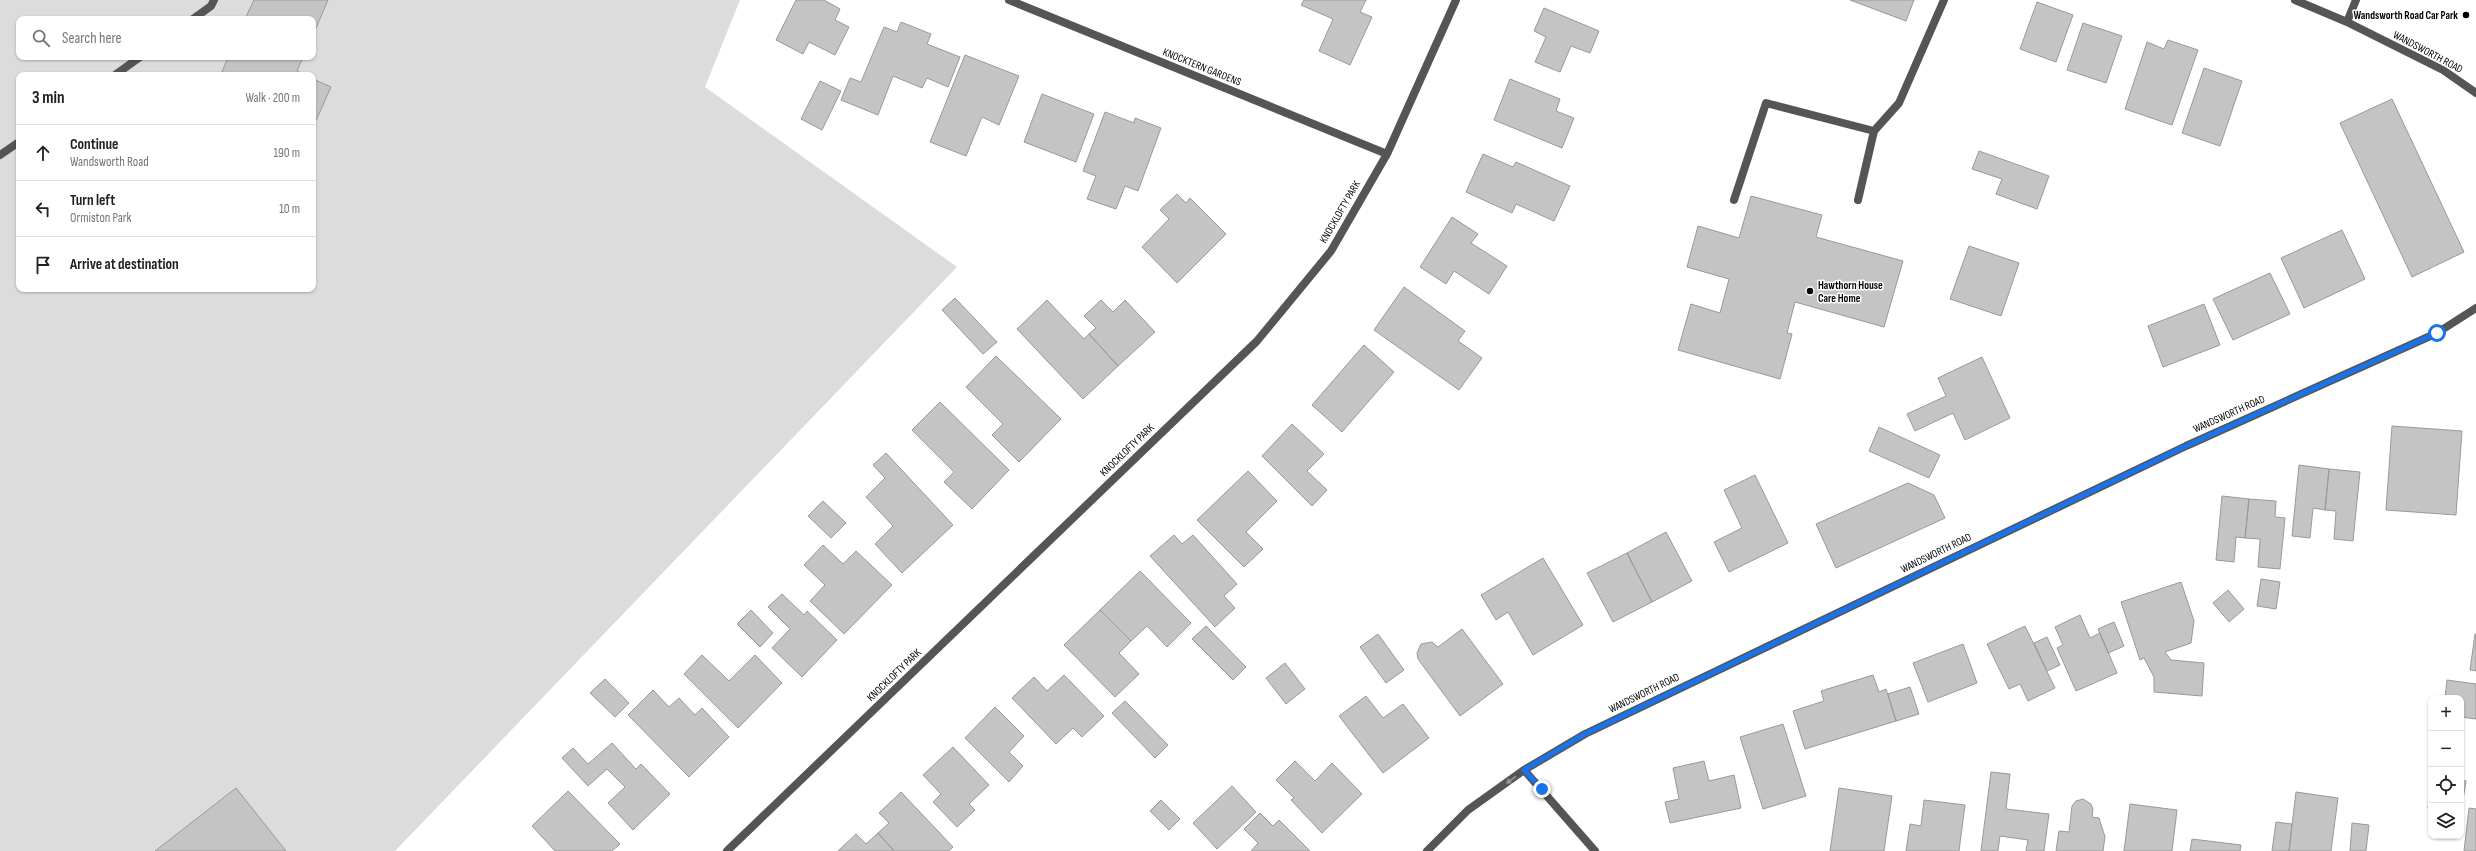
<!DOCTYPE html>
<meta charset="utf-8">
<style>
:root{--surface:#fff;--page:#f6f6f6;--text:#202124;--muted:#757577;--line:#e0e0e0}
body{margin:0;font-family:"Sofia Sans Condensed",sans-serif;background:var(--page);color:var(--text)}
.controls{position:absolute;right:12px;bottom:12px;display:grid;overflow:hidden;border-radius:8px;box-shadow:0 1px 3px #0004}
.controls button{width:36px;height:36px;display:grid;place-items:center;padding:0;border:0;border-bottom:1px solid var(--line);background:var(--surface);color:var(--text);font:20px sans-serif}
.stop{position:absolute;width:12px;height:12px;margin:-9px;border:3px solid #1a73e8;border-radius:50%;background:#fff}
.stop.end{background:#1a73e8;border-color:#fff;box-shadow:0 1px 4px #0008}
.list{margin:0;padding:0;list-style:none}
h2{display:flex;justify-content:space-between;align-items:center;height:52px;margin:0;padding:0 16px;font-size:17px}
h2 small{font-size:13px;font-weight:400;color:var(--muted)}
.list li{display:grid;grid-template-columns:26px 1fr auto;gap:12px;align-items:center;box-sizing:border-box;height:56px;padding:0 16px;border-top:1px solid var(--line)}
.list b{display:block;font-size:15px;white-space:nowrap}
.list p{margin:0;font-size:13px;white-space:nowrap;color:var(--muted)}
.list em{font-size:13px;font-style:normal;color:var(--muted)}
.icon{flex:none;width:22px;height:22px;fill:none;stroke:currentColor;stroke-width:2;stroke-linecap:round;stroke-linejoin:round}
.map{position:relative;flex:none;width:2476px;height:851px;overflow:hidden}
.search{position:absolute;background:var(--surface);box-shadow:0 1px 3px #0004;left:16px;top:16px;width:300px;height:44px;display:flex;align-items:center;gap:10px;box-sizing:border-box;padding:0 14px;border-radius:8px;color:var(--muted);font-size:15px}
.panel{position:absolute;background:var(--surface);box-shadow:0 1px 3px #0004;left:16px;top:72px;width:300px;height:220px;border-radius:8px}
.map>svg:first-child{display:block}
.green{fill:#dcdcdc;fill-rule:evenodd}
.building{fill:#c4c4c4;stroke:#999}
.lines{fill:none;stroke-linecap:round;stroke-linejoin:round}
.lane{stroke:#555;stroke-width:8}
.street{stroke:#555;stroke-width:8}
.oneway{fill:#999}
.route{stroke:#1a73e8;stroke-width:5}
.poi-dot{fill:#000;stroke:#fff;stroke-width:1.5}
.labels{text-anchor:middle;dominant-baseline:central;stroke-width:3;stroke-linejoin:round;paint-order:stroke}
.poi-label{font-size:11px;font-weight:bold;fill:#000;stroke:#fff;text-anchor:end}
.street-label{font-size:11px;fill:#000;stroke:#fff}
</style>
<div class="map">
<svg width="2476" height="851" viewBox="0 0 2476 851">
<rect width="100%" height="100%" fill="#fff"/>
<path class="green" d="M0,0H740L705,87L957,267L395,851H0ZM19,19H313V57H19ZM19,75H313V289H19Z"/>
<path class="building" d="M254,0H328L313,35V19H245Z
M796,0H824L840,9L835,20L849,27L835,55L809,42L803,54L776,40Z
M1304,0H1366L1360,12L1372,17L1350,65L1319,51L1333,19L1301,5Z
M1850,0H1914L1906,21Z
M2037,2L2073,15L2056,62L2020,49Z
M1544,8L1599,31L1590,53L1571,46L1560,72L1535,62L1546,37L1534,31Z
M901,22L931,34L927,44L960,57L948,87L927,78L922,88L893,76L878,115L841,100L850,78L861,82L884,27L897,32Z
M2083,23L2122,36L2106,83L2067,70Z
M2168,40L2198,50L2172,125L2125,109L2147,42L2164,49Z
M965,55L1019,76L999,125L982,117L966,156L930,142Z
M228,57H303L297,71L305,75H229L222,72Z
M2204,68L2242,81L2220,146L2182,133Z
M313,79L331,87L313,127Z
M1510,79L1560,99L1556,111L1574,118L1562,148L1494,120Z
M820,81L841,91L822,130L801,119Z
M1042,94L1094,114L1076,162L1024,142Z
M2392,99L2464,252L2412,277L2340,123Z
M1105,112L1134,123L1135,118L1161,128L1138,191L1125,186L1116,209L1087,199L1096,176L1083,171Z
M1979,151L2049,176L2037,209L1996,194L2002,179L1972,169Z
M1483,154L1513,167L1516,162L1570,186L1554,221L1516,204L1512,213L1466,192Z
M1177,194L1186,203L1190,198L1226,234L1177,283L1142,247L1169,219L1160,210Z
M1751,196L1822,215L1816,237L1903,261L1884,327L1795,302L1787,333L1792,334L1780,379L1678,350L1691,304L1720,313L1729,279L1687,267L1698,226L1739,238Z
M1452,217L1478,234L1471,243L1507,266L1489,294L1454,271L1446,284L1420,267Z
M2342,230L2365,279L2304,308L2281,258Z
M1969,246L2019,263L2001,316L1950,299Z
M2270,273L2290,314L2233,340L2213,299Z
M1404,287L1465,331L1458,341L1482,358L1459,390L1374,330Z
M955,298L997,342L983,354L942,310Z
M1047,300L1084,339L1089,334L1118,366L1083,399L1017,329Z
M1101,300L1113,312L1125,300L1155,332L1118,366L1089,334L1096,328L1084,316Z
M2204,304L2220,345L2163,367L2148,326Z
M1364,345L1394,372L1342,432L1312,405Z
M996,356L1061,419L1019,462L992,435L1003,424L966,387Z
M1982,357L2010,418L1965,440L1953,413L1915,431L1907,414L1946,396L1938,378Z
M940,402L1009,470L972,509L944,482L954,472L912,430Z
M1292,424L1324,454L1307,471L1327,490L1312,506L1262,456Z
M2392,426L2462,431L2456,515L2386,510Z
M1879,427L1940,455L1929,478L1869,451Z
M886,453L953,525L902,573L875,544L893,526L866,497L885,478L873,465Z
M2299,465L2329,469L2325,510L2313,508L2310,538L2292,536Z
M2329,469L2360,472L2353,541L2334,539L2336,511L2325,510Z
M1248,471L1277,501L1246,532L1263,549L1244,567L1197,520Z
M1755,475L1788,543L1729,572L1714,542L1742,528L1724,490Z
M1908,483L1934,495L1945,518L1836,568L1816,524Z
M2222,496L2249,499L2245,538L2236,537L2234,562L2216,560Z
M2249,499L2276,501L2275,517L2285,518L2280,569L2258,567L2260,539L2245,538Z
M823,501L846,523L831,538L808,516Z
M1666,532L1692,581L1652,602L1627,553Z
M1174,535L1182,544L1193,535L1237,584L1224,596L1235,608L1215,627L1150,556Z
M823,545L843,564L856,551L892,585L844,634L810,601L825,585L804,565Z
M1627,553L1652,602L1613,622L1587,573Z
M1543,558L1583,625L1533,655L1508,612L1496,620L1481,595Z
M1140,571L1191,623L1167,647L1147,626L1131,641L1100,610Z
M2261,579L2280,582L2276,609L2257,606Z
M2181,582L2194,621L2191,643L2165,652L2171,660L2204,663L2202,696L2154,692V677L2144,658L2140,660L2121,602Z
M2228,590L2244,609L2229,622L2213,603Z
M782,594L804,615L807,611L837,640L802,677L772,648L790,629L768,607Z
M751,610L773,633L760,647L737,624Z
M1100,610L1131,641L1119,653L1139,674L1115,697L1064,645Z
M2080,615L2090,638L2100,633L2117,673L2076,691L2057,648L2063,645L2055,627Z
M2114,622L2124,646L2108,653L2098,629Z
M1206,626L1246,667L1233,680L1192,639Z
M2025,626L2055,688L2028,701L2020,684L2009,689L1987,644Z
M1462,629L1503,684L1460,716L1418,659L1417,653L1421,644L1432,642L1438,647Z
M1378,634L1404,670L1386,683L1360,647Z
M2475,634H2476V671L2470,670Z
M2047,637L2060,665L2047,671L2034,643Z
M1963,644L1977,683L1928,702L1913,663Z
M702,655L729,681L755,655L782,683L738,728L684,674Z
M1285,663L1305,689L1286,704L1266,678Z
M1064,675L1104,716L1082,737L1073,728L1056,744L1012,698L1034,677L1047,691Z
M1873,675L1879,692L1886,689L1896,721L1805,749L1793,711L1824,701L1821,691Z
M605,679L629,703L615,717L590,693Z
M2447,680L2476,684V719L2461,717V698H2445Z
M1910,687L1919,714L1896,721L1888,694Z
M653,690L669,707L679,698L695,715L702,708L729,737L689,777L628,715Z
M1366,696L1383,718L1403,704L1429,738L1383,773L1339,716Z
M1125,701L1168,745L1155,758L1112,713Z
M995,707L1024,736L1009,752L1023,766L1009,782L965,738Z
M1783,724L1806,796L1763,809L1740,737Z
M612,743L636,769L641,764L670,794L633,830L608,803L625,787L607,769L588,786L562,758L573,748L588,764Z
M953,747L989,785L969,804L975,810L957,827L933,802L941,794L923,775Z
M1295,761L1315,781L1332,763L1362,794L1322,833L1291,800L1294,798L1276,780Z
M1704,761L1709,781L1734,775L1741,808L1670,823L1665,802L1679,799L1673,768Z
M1991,772L2010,774L2006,809L2049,814L2044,851H2026L2028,840L2000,836L1998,851H1981Z
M2461,780L2466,781L2461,812Z
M2431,784V808H2428Z
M1232,786L1256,812L1217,849L1193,823Z
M236,788L286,851H155Z
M1839,788L1892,796L1884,851H1830Z
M568,791L620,844L612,851H555L532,826Z
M901,792L953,847L949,851H894L878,833L889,823L879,813Z
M2296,792L2338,798L2331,851H2289Z
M2083,799L2091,804L2093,809L2092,817L2099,818L2105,837L2103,851H2056L2059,831L2069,832L2072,806L2076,801Z
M1161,800L1180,819L1169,830L1150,811Z
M1924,800L1965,805L1959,851H1906L1910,824L1921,826Z
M2130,804L2177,810L2172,851H2124Z
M2469,808L2476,809V851H2464Z
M1260,813L1273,826L1279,820L1310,851H1251L1258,843L1244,829Z
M2276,822L2292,824L2289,851H2272Z
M2352,823L2369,825L2366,851H2350Z
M878,833L894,851H838L856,834L866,844Z
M2192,839L2241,845L2240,851H2190Z"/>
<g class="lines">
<path class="lane" d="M193,19L211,6L214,0
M115,75L140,57
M0,155L19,142
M1734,200L1766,103L1874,131L1899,103L1944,0
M1858,200L1874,131"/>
<path class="street" d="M1009,0L1387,154
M2295,0L2347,22L2443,70L2476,93
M2347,22L2356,0
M1524,770L1595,851
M727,851L1257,341L1331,251L1387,154L1456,0
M1427,851L1468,810L1524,770L1585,734L2186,446L2437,333L2476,308"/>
</g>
<defs><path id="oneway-solid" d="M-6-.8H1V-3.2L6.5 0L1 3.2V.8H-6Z"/></defs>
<use class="oneway" href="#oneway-solid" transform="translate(1511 780) rotate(144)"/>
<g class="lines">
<path class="route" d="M1542,789L1524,770L1585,734L2186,446L2437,333"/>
</g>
<g class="poi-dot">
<circle cx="2466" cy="15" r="4"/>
<circle cx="1810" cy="291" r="4"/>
</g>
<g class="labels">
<g class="poi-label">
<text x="2458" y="15">Wandsworth Road Car Park</text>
<text x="1818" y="285" text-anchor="start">Hawthorn House<tspan x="1818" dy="13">Care Home</tspan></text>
</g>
<g class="street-label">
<text transform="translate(2428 52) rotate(28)">WANDSWORTH ROAD</text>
<text transform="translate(1202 67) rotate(22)">KNOCKTERN GARDENS</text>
<text transform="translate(1340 212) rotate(-60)">KNOCKLOFTY PARK</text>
<text transform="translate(2229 414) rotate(-24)">WANDSWORTH ROAD</text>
<text transform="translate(1127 450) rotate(-44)">KNOCKLOFTY PARK</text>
<text transform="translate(1936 553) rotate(-26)">WANDSWORTH ROAD</text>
<text transform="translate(894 675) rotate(-44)">KNOCKLOFTY PARK</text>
<text transform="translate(1644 693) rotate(-26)">WANDSWORTH ROAD</text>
</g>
</g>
</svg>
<div class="controls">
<button>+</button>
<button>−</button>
<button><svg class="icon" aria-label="locate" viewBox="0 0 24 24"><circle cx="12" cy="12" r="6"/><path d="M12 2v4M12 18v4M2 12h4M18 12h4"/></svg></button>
<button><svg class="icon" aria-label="layers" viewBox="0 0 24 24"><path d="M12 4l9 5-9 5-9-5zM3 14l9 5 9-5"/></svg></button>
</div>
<div class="stop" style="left:2437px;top:333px"></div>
<div class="stop end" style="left:1542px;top:789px"></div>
<div class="search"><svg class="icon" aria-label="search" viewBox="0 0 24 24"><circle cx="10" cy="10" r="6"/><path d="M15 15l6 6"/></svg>Search here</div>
<section class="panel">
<h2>3 min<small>Walk · 200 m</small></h2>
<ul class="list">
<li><svg class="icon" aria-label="ahead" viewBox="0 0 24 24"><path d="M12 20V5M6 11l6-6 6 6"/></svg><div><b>Continue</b><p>Wandsworth Road</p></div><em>190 m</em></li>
<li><svg class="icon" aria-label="left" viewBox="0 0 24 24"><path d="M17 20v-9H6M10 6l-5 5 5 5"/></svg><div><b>Turn left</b><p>Ormiston Park</p></div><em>10 m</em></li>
<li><svg class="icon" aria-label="arrive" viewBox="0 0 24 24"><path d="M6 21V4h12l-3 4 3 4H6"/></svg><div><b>Arrive at destination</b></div></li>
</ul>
</section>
</div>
